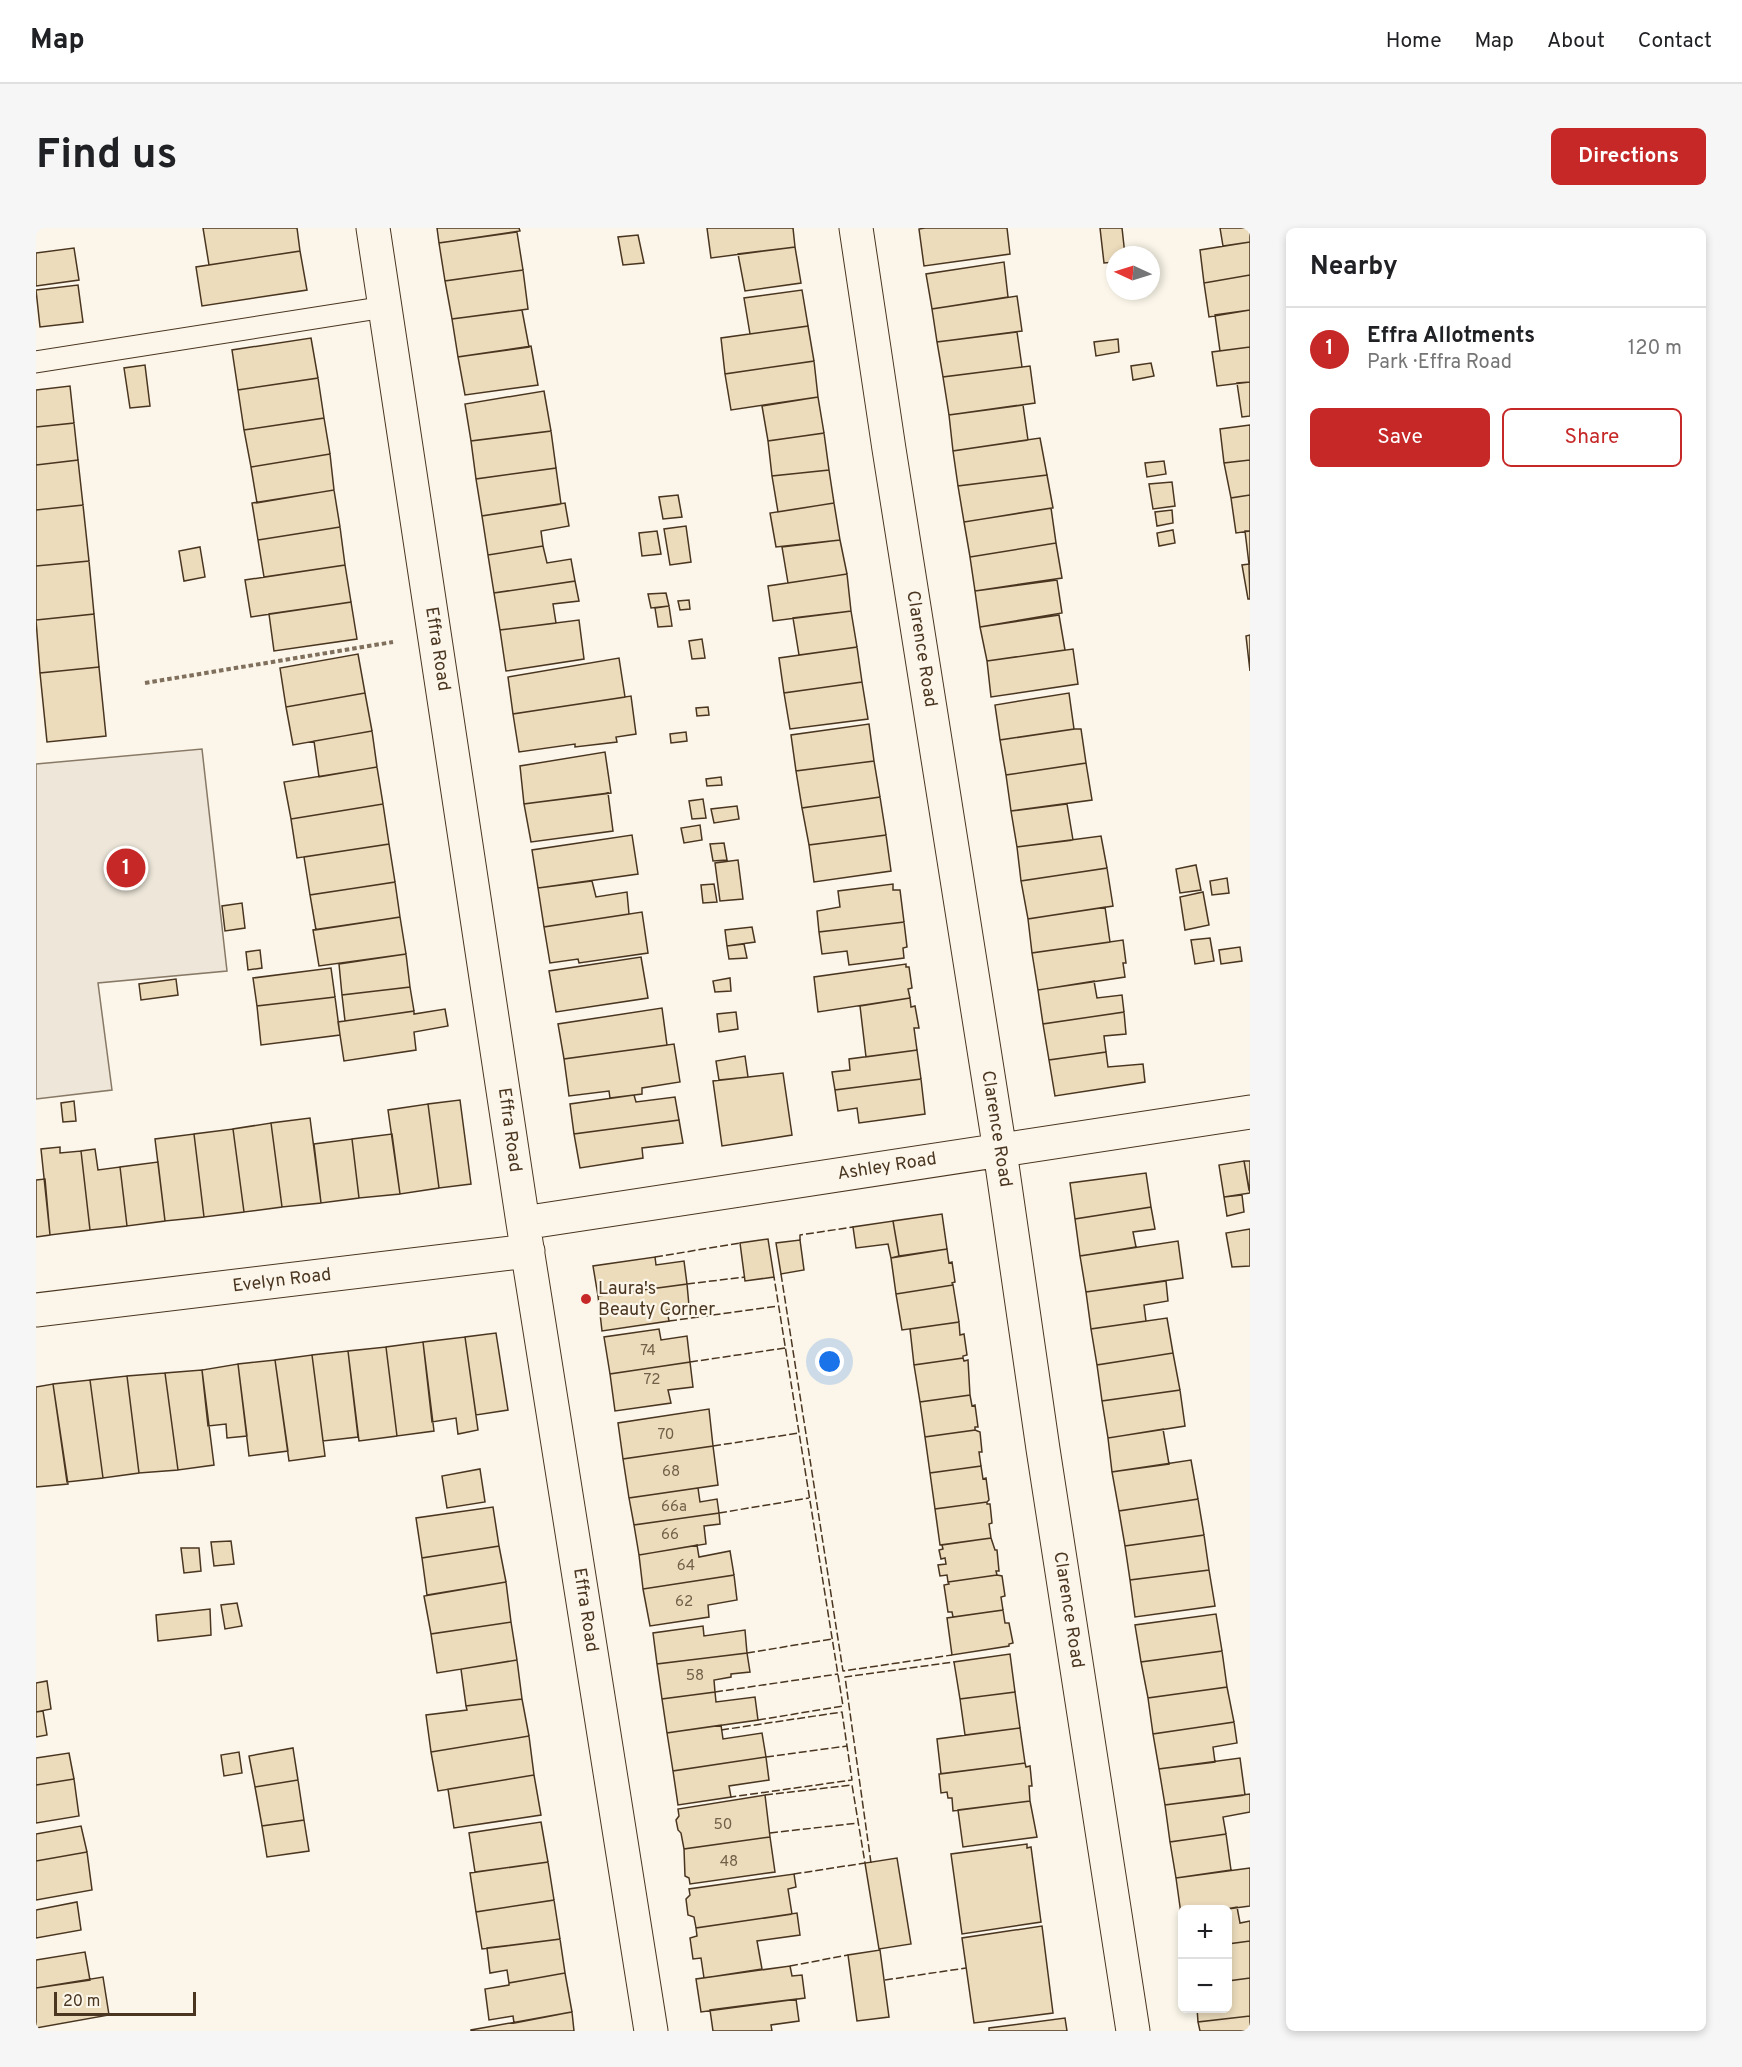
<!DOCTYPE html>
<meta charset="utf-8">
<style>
:root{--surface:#fff;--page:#f6f6f6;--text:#202124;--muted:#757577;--line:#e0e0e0;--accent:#c62828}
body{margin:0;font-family:Overpass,sans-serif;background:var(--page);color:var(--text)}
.controls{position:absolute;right:18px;bottom:18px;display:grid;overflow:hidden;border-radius:9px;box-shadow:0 3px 9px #0003}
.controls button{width:54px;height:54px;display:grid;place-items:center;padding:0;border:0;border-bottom:2px solid var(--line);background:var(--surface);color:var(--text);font:30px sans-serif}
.compass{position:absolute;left:1070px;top:18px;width:54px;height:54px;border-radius:50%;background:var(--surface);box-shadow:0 3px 9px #0003;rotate:274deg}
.scale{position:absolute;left:18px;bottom:15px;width:142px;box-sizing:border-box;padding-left:6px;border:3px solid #4a3520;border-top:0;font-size:16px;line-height:21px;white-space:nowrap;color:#4a3520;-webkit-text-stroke:4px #fbf6e9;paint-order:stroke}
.you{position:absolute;left:794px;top:1134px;width:21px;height:21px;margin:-15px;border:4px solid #fff;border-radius:50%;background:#1a73e8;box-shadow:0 0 0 9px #1a73e833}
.badge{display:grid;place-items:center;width:39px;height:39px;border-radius:50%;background:var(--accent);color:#fff;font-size:20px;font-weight:700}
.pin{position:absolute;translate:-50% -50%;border:3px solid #fff;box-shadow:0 2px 6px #0006}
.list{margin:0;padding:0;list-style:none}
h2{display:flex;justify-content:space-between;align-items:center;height:78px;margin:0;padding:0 24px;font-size:26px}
h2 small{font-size:20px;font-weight:400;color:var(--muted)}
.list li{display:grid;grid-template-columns:39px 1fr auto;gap:18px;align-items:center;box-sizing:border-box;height:84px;padding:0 24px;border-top:2px solid var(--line)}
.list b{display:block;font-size:22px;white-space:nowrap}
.list p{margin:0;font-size:20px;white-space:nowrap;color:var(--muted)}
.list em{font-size:20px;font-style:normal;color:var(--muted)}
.actions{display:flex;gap:12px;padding:18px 24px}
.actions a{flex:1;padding:14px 0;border:2px solid var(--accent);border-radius:9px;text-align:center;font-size:21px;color:var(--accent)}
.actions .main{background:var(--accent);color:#fff}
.map{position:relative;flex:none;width:1214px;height:1803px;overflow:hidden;border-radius:9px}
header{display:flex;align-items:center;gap:36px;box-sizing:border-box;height:84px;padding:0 30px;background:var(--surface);border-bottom:2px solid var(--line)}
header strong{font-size:28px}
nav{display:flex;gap:33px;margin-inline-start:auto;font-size:21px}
.intro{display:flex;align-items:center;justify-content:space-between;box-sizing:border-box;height:144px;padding:0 36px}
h1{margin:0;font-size:42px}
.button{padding:15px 27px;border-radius:9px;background:var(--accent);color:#fff;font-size:21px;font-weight:700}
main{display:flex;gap:36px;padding:0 36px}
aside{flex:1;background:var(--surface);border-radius:9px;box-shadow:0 3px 9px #0003}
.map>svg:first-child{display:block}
.green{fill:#ede6d9;stroke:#887966;stroke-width:1.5}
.building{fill:#ecdcbc;stroke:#4a3520;stroke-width:1.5}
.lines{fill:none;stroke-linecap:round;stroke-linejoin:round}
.lane-casing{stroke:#4a3520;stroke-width:23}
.street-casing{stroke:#4a3520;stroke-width:35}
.path{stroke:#7f6f5c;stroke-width:4;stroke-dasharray:4.5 3;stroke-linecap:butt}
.lane{stroke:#fbf6e9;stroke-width:21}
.street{stroke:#fbf6e9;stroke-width:33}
.fence{stroke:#4a3520;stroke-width:1.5;stroke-dasharray:8 3;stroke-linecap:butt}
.poi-dot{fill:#c62828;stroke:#fbf6e9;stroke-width:2}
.labels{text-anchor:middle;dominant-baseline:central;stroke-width:4.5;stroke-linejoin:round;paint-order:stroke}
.number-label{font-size:15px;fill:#725f47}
.street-label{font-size:18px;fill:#4a3520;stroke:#fbf6e9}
.poi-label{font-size:18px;fill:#4a3520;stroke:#fbf6e9;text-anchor:start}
</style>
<header>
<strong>Map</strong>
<nav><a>Home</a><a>Map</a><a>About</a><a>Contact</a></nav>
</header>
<div class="intro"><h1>Find us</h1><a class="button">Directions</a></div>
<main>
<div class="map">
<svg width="1214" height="1803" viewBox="0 0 1214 1803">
<rect width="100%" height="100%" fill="#fbf6e9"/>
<path class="green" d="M166,521L191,743L62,755L76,862L0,871V536Z"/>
<path class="building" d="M167,0H261L264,23L173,37Z
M401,0H483L484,3L403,15Z
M671,0H757L759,19L675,30Z
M889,0H971L974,26L888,38L883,1Z
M1064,0H1086L1089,27H1079V34L1068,35Z
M1184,0H1214V14L1187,18Z
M481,4L487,42L409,53L403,15Z
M602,7L608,35L587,37L582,9Z
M1214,14V47L1168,55L1164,22Z
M759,19L765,55L709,63L702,26Z
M38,20L43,52L0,58V25Z
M264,23L271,62L166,78L160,39Z
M968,34L972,69L896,81L890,46Z
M487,42L492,81L416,91L409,53Z
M1214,47V82L1173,89L1168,55Z
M42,57L47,94L4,99L0,62Z
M766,62L772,98L714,106L708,70Z
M981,68L986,103L901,114L896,81Z
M486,82L493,119L422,129L416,91Z
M1214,82V119L1184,123L1179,87Z
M772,98L778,133L689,146L685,110Z
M981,104L986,139L907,149L901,114Z
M275,110L282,150L202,162L196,122Z
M1082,111L1083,124L1060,128L1058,114Z
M495,118L502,157L429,167L422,129Z
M1214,119V154L1181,158L1176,124Z
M778,133L782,169L695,182L689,146Z
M1115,135L1118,148L1097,152L1095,138Z
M109,137L114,178L94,180L88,140Z
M994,138L999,175L913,187L907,149Z
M282,150L288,190L208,202L202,162Z
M1214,154V188L1206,189L1201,155Z
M34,158L38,195L0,199V162Z
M508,163L515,203L435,213L429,176Z
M782,169L788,205L732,213L726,178Z
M987,177L992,212L917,223L913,187Z
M288,190L294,226L215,239L208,202Z
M38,195L42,232L0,237V199Z
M1214,197V232L1188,235L1184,201Z
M515,203L520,240L440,251L435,213Z
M788,205L793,242L736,248L732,213Z
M1004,210L1011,247L922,258L917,223Z
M294,226L298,262L221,275L215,239Z
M42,232L47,277L0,282V237Z
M1214,232V267L1195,270L1188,235Z
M1128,233L1130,246L1111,249L1109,235Z
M520,240L525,276L446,288L440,251Z
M793,242L798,275L742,284L736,248Z
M1011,247L1017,280L928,294L922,258Z
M1136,254L1139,278L1117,281L1113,256Z
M298,262L304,299L222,312L216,275Z
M642,267L646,289L627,291L623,269Z
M1214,267V303L1200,305L1195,270Z
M529,275L533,298L505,303L507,318L452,327L446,288Z
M798,275L804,312L740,319L734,285Z
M47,277L53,333L0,338V282Z
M1015,280L1020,315L934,329L928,294Z
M1136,282L1137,295L1121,298L1119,284Z
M650,298L655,334L634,337L628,301Z
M304,299L309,337L228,349L222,312Z
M1137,302L1139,315L1123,318L1121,305Z
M621,303L625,326L606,328L603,305Z
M1209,303H1214V336H1213Z
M804,312L811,346L752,355L746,319Z
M1020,315L1026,350L939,363L934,329Z
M507,318L511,335L535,331L539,353L458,365L452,327Z
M164,319L169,349L148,353L143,323Z
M53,333L58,386L0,392V338Z
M1213,336L1214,371H1212L1206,337Z
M309,337L315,374L215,389L209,352Z
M811,346L815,383L737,393L732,358Z
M1021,352L1026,385L944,399L939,363Z
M539,353L543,373L517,376L520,395L464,402L458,365Z
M630,365L633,378L615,380L612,366Z
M653,372L654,381L644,382L642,373Z
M315,374L321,411L238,423L233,386Z
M633,378L636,398L622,399L619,380Z
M815,383L821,419L763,427L757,390Z
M58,386L63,439L4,445L0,392Z
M1023,387L1029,422L951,433L944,399Z
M543,392L548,431L470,443L464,402Z
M1214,407V443L1210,408Z
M666,411L669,430L656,431L653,413Z
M821,419L826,454L748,465L743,430Z
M1037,421L1042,456L955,469L951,433Z
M322,426L329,465L250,479L244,440Z
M583,430L589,469L477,486L472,449Z
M63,439L70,508L11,514L4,445Z
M826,454L832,491L754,501L748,465Z
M329,465L336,503L257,517L250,479Z
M1033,465L1038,501L964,512L959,477Z
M595,468L600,506L580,509L581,514L539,519V516L483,524L477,486Z
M672,479L673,487L661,488L660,480Z
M833,496L838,533L760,543L755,507Z
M1038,501H1045L1050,535L970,547L964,512Z
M336,503L341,539L283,549L278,513Z
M650,504L651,513L635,515L634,506Z
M569,524L575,565L488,576L484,538Z
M838,533L844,569L766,580L760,543Z
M1050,535L1056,572L975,583L970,547Z
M341,539L347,576L255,591L248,554Z
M685,549L686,557L671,558L670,551Z
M572,565L577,603L495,614L488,576Z
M844,569L850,607L773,617L766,580Z
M667,571L670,590L656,591L653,573Z
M347,576L353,616L261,630L255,591Z
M1031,576L1037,612L981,619L975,583Z
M701,578L703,591L678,595L675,581Z
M664,597L666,612L648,615L645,600Z
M596,607L602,646L502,660L496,622Z
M850,607L855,643L778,654L773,617Z
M1065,608L1071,640L985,653L981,619Z
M688,615L691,632L677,633L674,616Z
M353,616L359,654L274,667L268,629Z
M702,632L707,671L684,673L679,635Z
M1160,637L1165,662L1144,665L1140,641Z
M1071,640L1077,678L992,691L985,653Z
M1191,650L1193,665L1176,667L1174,653Z
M556,653L560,669L591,664L593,686L508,699L502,660Z
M359,654L364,689L280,702L274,667Z
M678,656L681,674L667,675L665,657Z
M857,656V662H864L868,694L783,704L781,683L804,679L802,663Z
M1167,664L1173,697L1149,702L1144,669Z
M206,675L209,700L189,703L186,678Z
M1069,679L1074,714L996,725L992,691Z
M606,684L612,725L543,735L542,731L514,735L508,699Z
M364,689L370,726L283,738L277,702Z
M868,694L871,719L867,720L868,730L813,737L811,723L786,726L783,704Z
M716,699L719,714L691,718L689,702Z
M1174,710L1178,733L1159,736L1155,712Z
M1087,712L1090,735H1087L1089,749L1002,762L996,725Z
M708,716L711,730L693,731L691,718Z
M1204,719L1206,733L1185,736L1183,722Z
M224,722L226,740L212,742L210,724Z
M370,726L374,759L306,767L303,736Z
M605,729L612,770L520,784L513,743Z
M870,736V739H873L876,760L872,761L874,770L782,784L778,749Z
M295,740L299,769L221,778L217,750Z
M694,750L695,763L679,764L677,753Z
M140,751L142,767L105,772L103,756Z
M1058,753L1061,770L1086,767L1088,784L1007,796L1002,762Z
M374,759L378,783L309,793L306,767Z
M299,769L304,807L225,817L221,778Z
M874,770L875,779L879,778L883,800H878L881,822L830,829L824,778Z
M626,780L631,817L528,831L522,796Z
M409,781L412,798L378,804L380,822L308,833L302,794L378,783V786Z
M700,784L702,801L683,804L681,786Z
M1088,784L1090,806L1068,808L1070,824L1013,832L1007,796Z
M638,816L644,854L606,860V866L574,870L573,863L533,868L528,831Z
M881,822L885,851L799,862L796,844L814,842L813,831Z
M1070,824L1072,839L1107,836L1109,854L1019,868L1013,832Z
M709,828L712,849L683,852L680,833Z
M747,845L756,907L686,918L677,853Z
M885,851L889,886L823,895L821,880L802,883L799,862Z
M598,867L600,874L639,869L643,892L538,906L534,876Z
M424,872L435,956L403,960L392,876Z
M38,873L40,893L27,894L25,875Z
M392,876L403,960L364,966L352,882Z
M274,890L285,975L246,979L235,895Z
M643,892L647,915L606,920L607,930L544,940L538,906Z
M235,895L246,979L208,984L197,901Z
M197,901L208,984L168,989L158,906Z
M158,906L168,989L129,993L119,911Z
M356,906L364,966L323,970L316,911Z
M316,911L323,970L285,975L278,916Z
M24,919V925L45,923L54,1002L14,1007L5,921Z
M59,921L62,942L84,939L91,998L54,1002L45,923Z
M1208,933L1214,965L1188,969L1183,937Z
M1208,933H1214V962H1213Z
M122,934L129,993L91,998L84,939Z
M1110,945L1115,979L1039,991L1034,955Z
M9,951L14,1007L0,1009V952Z
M1206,967L1208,984L1191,988L1188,969Z
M1115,979L1119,1001L1097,1004L1100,1019L1044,1028L1039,991Z
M906,986L911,1021L863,1028L857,993Z
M857,993L863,1028L855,1030L852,1016L820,1020L817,999Z
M1214,1001V1038L1196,1039L1190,1005Z
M732,1011L738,1049L709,1053L704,1015Z
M764,1012L768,1042L745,1046L740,1015Z
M1142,1013L1147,1050L1050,1064L1044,1028Z
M911,1021L913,1035L916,1034L919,1054L916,1055L917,1057L860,1066L855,1030Z
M619,1029L620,1037L648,1033L651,1056L562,1068L557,1038Z
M1130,1053L1132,1073L1108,1077L1110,1093L1055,1101L1050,1064Z
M651,1056L653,1078L631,1082L633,1093L566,1103L562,1068Z
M917,1057L923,1094L866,1102L860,1066Z
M1131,1090L1137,1125L1061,1137L1055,1101Z
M923,1094L924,1107L928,1106L931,1127L927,1128V1130L878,1137L874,1101Z
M623,1101L625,1112L651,1108L654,1134L574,1146L568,1109Z
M460,1105L472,1182L440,1187L429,1109Z
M429,1109L442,1202L422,1206L420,1190L396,1194L387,1114Z
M387,1114L398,1203L361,1208L350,1119Z
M350,1119L361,1208L323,1213L312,1123Z
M312,1123L322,1209L287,1213L276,1127Z
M1137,1125L1144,1162L1066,1173L1061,1137Z
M276,1127L289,1228L253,1233L239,1132Z
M927,1130L928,1133L932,1132L934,1167L884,1174L878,1137Z
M239,1132L252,1223L213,1228L202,1136Z
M654,1134L657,1159L632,1162L635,1175L579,1183L574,1146Z
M202,1136L211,1208L191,1210L190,1196L172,1198L166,1142Z
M166,1142L178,1237L142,1242L129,1145Z
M129,1145L142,1242L103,1245L91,1148Z
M91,1148L103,1245L67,1250L54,1152Z
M54,1152L67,1250L31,1254L17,1156Z
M17,1156L32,1256L0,1259V1159Z
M1144,1162L1149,1198L1072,1210L1066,1173Z
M934,1167L936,1178L939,1177L942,1199H939V1202L889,1209L884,1174Z
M673,1181L677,1218L587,1231L582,1195Z
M1127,1201L1133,1236L1076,1244L1072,1210Z
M939,1202L944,1204L946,1224H943L945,1238L894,1245L889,1209Z
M677,1218L682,1257L593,1270L587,1231Z
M1155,1232L1162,1271L1083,1283L1076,1244Z
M945,1238L947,1251L950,1250L953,1272L951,1274L899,1281L894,1245Z
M444,1241L449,1274L411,1280L406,1248Z
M662,1260L664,1274L681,1271L683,1285L598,1297L593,1270Z
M1162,1271L1168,1307L1089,1318L1083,1283Z
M951,1274V1276H954L956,1295L953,1296L955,1310L904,1317L899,1281Z
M457,1279L463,1318L386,1330L380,1290Z
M683,1285L684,1296L668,1298L670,1316L603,1327L598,1297Z
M1168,1307L1173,1342L1094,1352L1089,1318Z
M955,1310L959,1322H961L963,1343H960L961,1347L912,1354L911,1347L904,1348L902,1337L910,1336L909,1330L905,1331L903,1322L907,1321L906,1317Z
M195,1313L198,1336L178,1338L175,1314Z
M661,1317L663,1329L694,1323L698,1347L607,1361L603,1327Z
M463,1318L470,1354L391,1367L386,1330Z
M145,1320H163L165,1343L148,1345Z
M1173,1342L1179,1378L1099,1389L1094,1352Z
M698,1347L701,1372L672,1377L673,1389L614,1398L607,1361Z
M961,1347L966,1348L969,1368L965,1369L967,1382L917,1389L916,1384H912L908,1357L913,1356L912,1354Z
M470,1354L475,1394L395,1406L388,1368Z
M201,1375L206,1398L189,1401L185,1377Z
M174,1381L175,1407L122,1413L120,1387Z
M967,1382L969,1395H973L977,1415L973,1416V1418L916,1427L911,1390Z
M1180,1386L1186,1423L1105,1434L1099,1397Z
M475,1394L481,1432L401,1445L395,1406Z
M667,1398L668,1408L709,1402L711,1425L621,1436L617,1405Z
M1186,1423L1191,1459L1112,1470L1105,1434Z
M711,1425L714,1444L695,1446V1449L678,1452L679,1464L626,1471L621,1436Z
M974,1426L979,1464L924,1471L918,1434Z
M481,1432L486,1471L430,1478L425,1441Z
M11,1453L15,1481L0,1484V1455Z
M1191,1459L1198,1494L1117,1506L1112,1470Z
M679,1464L680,1474L719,1469L722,1492L631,1505L626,1471Z
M979,1464L984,1500L929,1507L924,1471Z
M486,1471L493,1508L395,1524L390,1487L431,1482L430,1478Z
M7,1483L11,1507L0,1509V1484Z
M1198,1494L1201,1515L1177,1519L1179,1534L1123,1541L1117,1506Z
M685,1497L687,1511L726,1505L730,1529L637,1543L631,1505Z
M984,1500L989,1535L905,1546L901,1511Z
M493,1508L498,1547L402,1563L395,1524Z
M257,1520L262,1552L219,1559L213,1528Z
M203,1524L206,1545L188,1548L185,1527Z
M33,1525L38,1551L0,1557V1530Z
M730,1529L733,1552L693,1558L695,1569L642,1577L637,1543Z
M1204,1530L1209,1567L1129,1577L1123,1541Z
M989,1535L990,1539L994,1538L996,1558H993L994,1573L917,1583L916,1570H912L911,1564L905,1565L903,1546Z
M498,1547L505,1587L418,1600L412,1561Z
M38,1551L43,1588L0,1595V1557Z
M262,1552L268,1592L226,1598L219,1559Z
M1214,1566V1584L1187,1589L1190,1606L1134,1614L1129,1577Z
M729,1567L734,1609L648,1621L645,1605L642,1602L640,1592L643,1588L642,1581Z
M994,1573L1001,1609L927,1619L922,1582Z
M268,1592L273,1623L231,1629L226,1598Z
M505,1594L512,1634L439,1644L433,1605Z
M45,1598L51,1624L0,1633V1606Z
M1190,1606L1195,1642L1140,1650L1134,1614Z
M734,1609L739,1644L654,1656L653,1650L649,1648L648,1621Z
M991,1616V1620L995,1619L1005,1694L926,1706L915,1626Z
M51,1624L56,1662L0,1672V1633Z
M861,1630L875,1716L843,1721L829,1635Z
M512,1634L518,1672L440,1684L434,1645Z
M1214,1640V1678L1184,1682H1146L1145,1686L1140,1650Z
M758,1646L760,1659L752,1661L756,1686L660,1700L658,1689L652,1687L650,1671L654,1667L653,1661Z
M518,1672L524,1711L446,1721L440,1684Z
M41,1674L45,1702L0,1710V1682Z
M1201,1679L1204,1695L1214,1693V1713L1192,1716V1682H1184Z
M761,1685L764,1707L721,1713L726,1741L668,1750L665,1730L657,1731L654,1710L661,1708L660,1700Z
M1006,1698L1017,1785L938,1795L926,1710Z
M524,1711L529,1745L473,1755L471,1742L454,1745L451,1720Z
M1214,1713V1750L1192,1753V1716Z
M844,1722L853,1789L821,1793L812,1727Z
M49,1724L54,1752L0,1760V1732Z
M754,1738L756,1748L766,1747L769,1770L665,1784L660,1751Z
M529,1745L536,1784L478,1795L477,1788L453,1792L449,1761L473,1757V1755Z
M67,1749L73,1787L0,1800V1760Z
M1214,1750V1788L1162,1794L1161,1780H1192V1753Z
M760,1771L763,1793L735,1797L736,1803H677L674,1782Z
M536,1784L538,1803H435V1802Z
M1214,1788V1803H1164L1162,1794Z
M1029,1790L1031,1803H953V1800Z"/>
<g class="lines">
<g class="lane-casing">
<path id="lane" d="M0,134L349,79"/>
</g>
<g class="street-casing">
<path id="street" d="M337,0L487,995L615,1803
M820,0L853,221L964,923L1007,1221L1097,1803
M487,995L1214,884
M0,1082L492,1023"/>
</g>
<path class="path" d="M109,455L357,414"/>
<use href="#lane" class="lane"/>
<use href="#street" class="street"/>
<path class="fence" d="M764,1012V1007L817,999
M619,1029L704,1015
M745,1046L807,1443L916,1427
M651,1056L709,1049
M633,1093L742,1078
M654,1134L749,1120
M677,1218L763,1205
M683,1285L773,1270
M711,1425L796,1411
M679,1464L802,1446
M722,1492L807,1478L738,1049
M685,1502L806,1484L816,1552L695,1569
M730,1529L811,1518
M729,1567L816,1557L829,1635L758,1646
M734,1605L822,1595
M835,1635L809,1449L918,1434
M754,1738L812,1727
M849,1752L930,1740"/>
</g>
<circle class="poi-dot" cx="550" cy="1071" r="6"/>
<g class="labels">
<g class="number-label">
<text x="612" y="1123">74</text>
<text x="616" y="1152">72</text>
<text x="630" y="1207">70</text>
<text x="635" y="1244">68</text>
<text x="638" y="1279">66a</text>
<text x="634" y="1307">66</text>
<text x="650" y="1338">64</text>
<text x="648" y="1374">62</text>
<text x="659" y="1448">58</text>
<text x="687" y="1597">50</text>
<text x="693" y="1634">48</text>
</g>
<g class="street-label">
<text transform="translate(401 421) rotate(81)">Effra Road</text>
<text transform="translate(885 421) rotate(81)">Clarence Road</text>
<text transform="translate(960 901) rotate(81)">Clarence Road</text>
<text transform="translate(473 902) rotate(82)">Effra Road</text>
<text transform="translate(851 939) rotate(-9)">Ashley Road</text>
<text transform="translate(246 1053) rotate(-7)">Evelyn Road</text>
<text transform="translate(549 1382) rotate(81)">Effra Road</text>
<text transform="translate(1032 1382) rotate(81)">Clarence Road</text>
</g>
<g class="poi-label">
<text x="562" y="1061">Laura's<tspan x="562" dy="21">Beauty Corner</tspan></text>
</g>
</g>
</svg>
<div class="controls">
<button>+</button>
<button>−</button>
</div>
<svg class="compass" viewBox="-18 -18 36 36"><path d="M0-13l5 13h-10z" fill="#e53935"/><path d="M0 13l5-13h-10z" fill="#757577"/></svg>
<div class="scale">20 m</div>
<div class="you"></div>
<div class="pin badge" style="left:90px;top:640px">1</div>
</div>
<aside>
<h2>Nearby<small></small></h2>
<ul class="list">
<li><span class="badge">1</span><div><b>Effra Allotments</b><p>Park · Effra Road</p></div><em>120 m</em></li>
</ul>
<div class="actions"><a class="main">Save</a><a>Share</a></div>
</aside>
</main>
